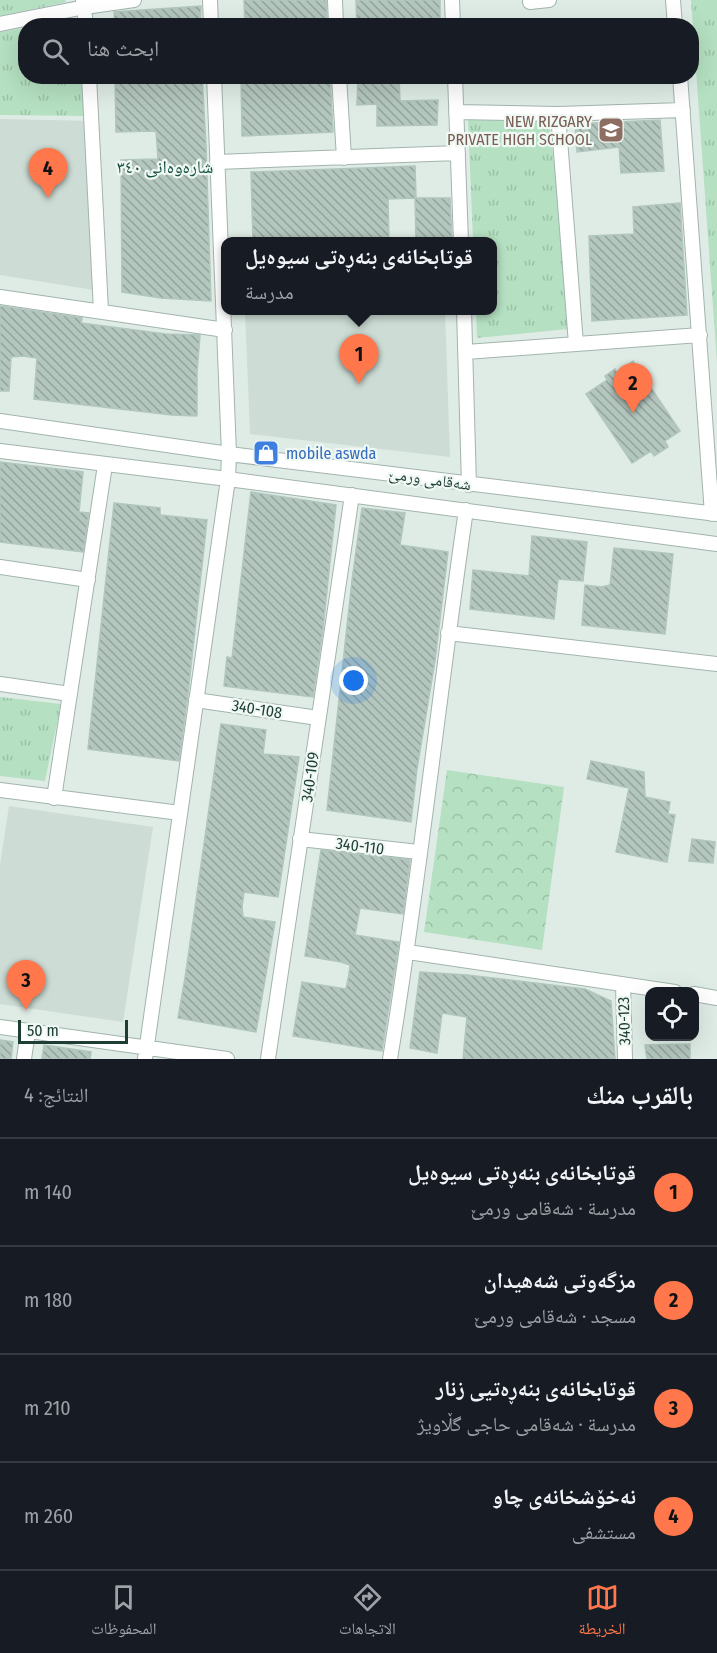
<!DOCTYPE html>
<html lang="ar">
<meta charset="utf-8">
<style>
:root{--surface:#171b24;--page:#242831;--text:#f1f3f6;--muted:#9ea1a6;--line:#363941;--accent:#ff774a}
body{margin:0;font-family:"Fira Sans Condensed","Noto Naskh Arabic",sans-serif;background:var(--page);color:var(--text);direction:rtl}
.controls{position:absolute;right:18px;bottom:18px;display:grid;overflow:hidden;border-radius:12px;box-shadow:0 6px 24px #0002}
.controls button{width:54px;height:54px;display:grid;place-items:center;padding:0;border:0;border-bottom:2px solid var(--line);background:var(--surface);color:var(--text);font:30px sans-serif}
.scale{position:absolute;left:18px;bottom:15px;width:110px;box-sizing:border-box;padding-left:6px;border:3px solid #1e3e35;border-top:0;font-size:16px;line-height:21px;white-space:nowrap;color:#1e3e35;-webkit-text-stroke:4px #f0f8f4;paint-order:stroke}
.you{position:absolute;left:354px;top:681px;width:21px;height:21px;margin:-15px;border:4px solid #fff;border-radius:50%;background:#1a73e8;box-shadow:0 0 0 9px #1a73e833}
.badge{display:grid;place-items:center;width:39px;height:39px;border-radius:50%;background:var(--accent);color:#111;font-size:20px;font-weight:700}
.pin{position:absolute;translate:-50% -50px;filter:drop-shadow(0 2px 3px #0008)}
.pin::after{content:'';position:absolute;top:32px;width:21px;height:18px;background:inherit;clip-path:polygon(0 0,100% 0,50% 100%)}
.popup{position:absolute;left:221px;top:237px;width:276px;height:78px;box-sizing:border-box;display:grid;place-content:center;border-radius:12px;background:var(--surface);filter:drop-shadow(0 2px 4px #0005);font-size:20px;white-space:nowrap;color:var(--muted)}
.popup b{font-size:22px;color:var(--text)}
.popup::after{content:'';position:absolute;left:50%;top:100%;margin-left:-12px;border:12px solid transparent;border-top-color:var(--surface)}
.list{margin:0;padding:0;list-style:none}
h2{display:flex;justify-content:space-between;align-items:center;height:78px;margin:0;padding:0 24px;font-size:26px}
h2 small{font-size:20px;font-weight:400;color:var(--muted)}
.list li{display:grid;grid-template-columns:39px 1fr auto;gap:18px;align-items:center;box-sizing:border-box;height:108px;padding:0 24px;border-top:2px solid var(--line)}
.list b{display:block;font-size:22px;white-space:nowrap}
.list p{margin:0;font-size:20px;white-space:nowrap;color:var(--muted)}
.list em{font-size:20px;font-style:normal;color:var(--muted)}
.icon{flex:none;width:33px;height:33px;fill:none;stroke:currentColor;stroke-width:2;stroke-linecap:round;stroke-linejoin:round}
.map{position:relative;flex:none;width:717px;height:1059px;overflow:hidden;direction:ltr}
.search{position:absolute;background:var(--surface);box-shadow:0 6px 24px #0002;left:18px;right:18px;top:18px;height:66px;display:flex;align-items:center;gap:15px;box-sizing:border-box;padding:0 21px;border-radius:24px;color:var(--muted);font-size:22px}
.sheet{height:510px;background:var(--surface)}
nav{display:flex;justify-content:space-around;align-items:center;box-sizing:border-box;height:84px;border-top:2px solid var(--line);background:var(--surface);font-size:16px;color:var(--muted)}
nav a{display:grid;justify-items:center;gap:3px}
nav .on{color:var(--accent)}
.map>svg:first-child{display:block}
.built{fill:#cddcd5}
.grass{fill:url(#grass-tufts)}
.forest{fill:url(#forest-crowns)}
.building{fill:url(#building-back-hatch);stroke:#b1c6bd;stroke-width:1.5}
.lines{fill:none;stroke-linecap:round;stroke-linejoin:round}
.minor-casing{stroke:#a1b4ad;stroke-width:16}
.minor{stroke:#fff;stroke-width:14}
.labels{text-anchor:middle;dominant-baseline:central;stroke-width:4.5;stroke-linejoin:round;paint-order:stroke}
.education-label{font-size:16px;fill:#785e54;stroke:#f0f8f4;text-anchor:end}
.shop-label{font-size:16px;fill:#366cbe;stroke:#f0f8f4;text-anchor:start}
.street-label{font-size:16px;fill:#1e3e35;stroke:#f0f8f4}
.neighbourhood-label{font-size:18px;fill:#185244;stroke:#f0f8f4}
</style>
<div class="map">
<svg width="717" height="1059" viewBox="0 0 717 1059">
<defs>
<pattern id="grass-tufts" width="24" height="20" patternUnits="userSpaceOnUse" patternTransform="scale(1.5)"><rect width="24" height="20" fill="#b5e0c1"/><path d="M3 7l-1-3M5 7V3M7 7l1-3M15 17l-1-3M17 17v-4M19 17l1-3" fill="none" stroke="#9bc1a6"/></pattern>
<pattern id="forest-crowns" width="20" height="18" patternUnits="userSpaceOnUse" patternTransform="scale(1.5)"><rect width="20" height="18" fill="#b5e0c1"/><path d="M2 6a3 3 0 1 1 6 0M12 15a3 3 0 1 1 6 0" fill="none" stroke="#9bc1a6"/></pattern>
<pattern id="building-back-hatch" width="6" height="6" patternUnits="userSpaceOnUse" patternTransform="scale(1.5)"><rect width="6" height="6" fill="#b4c7bf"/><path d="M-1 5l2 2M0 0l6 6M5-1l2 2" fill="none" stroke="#92a39c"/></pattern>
</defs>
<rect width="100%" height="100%" fill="#dfece6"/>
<path class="built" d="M0,119L94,121L100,291L0,275Z
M245,311H445L450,457L250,434Z
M9,806L153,827L123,1022L0,1004V865Z"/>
<path class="grass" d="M0,0H65L66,2L0,16Z
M691,0H717V363Z
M25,28L26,76L82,77L84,116L0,115V32Z
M468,120L549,121L561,222L569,325L568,329L477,338L476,311L493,310V242L473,241Z
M0,697L61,704L45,781L0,776Z"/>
<path class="forest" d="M447,770L564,787L542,950L424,932Z"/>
<path class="building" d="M244,0H326L327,26H245Z
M356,0H440V26H357Z
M201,6L200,26H115L114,12Z
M115,76H202L206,145L211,301L161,298L122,292L121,160L158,159L156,131L116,132Z
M241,76H330L333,132L242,136Z
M358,76H399L400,101L438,100L437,125L377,126V104L357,105Z
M660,120L664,171L621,173L619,147L577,152L575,124Z
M415,166L416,198H450L452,241L416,242L415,198L388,199L389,242H253L251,172Z
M680,203L687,315L592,321L589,236L634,234L633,207Z
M0,306L82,318L81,323L166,334L200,335L197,372V416L172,415L34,399L37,358L23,356L11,357L9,391H0Z
M633,361L680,431L665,441L668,447L654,456L651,451L632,463L586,394L607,380L605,376L615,369L617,373Z
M0,462L83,472L79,512L89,513L83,552L0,542Z
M251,492L336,505L323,629L313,697L224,686L227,657L232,658Z
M114,503L160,508V515L207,520L188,694L179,761L88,749Z
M362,508L405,513L400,545L448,552L435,661L417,769L411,822L327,810L352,580Z
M532,536L587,542L583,581L558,579L554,619L470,609L473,570L529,576Z
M614,548L673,554L665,634L582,625L585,585L601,587L610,585Z
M221,724L266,730L263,754L299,757L278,897L244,892L242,907L243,917L275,922L256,1032L178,1018L185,978Z
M591,761L644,772L645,797L670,802L668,814L675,815L667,862L616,852L629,788L587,779Z
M692,839L715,842L713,863L689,861Z
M321,850L410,860L403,914L360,908L355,935L399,942L382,1051L293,1036L302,982L346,989L349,974L350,965L341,962L305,956Z
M420,972L467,975L585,989L611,1001L615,1059H463L467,1017L442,1013L437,1053L410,1048Z
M0,1040L13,1042L11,1059H0Z
M690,1044V1059H647L645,1045Z
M44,1045L91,1052L90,1059H42Z"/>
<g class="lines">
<g class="minor-casing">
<path id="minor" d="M83,0L86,26
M210,0L211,26
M335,0L336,26
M452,0L453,26
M530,0V2L549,0
M673,0L675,26
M0,24L85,7L134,0
M89,76L101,311
M339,76L344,158
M455,76L461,242
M680,76L712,514
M456,112L558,114L683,110
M558,114L576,344
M217,162L458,153
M0,297L225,330
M464,310L469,485
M466,352L700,335
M0,421L229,454L717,514
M0,451L228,479L717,544
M0,567L88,580
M448,633L717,664
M0,684L70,694
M196,700L318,718
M0,790L180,813
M54,798L105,465
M300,839L419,852
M408,952L675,992
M623,984L625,1059
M694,994L717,998
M0,1027L227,1059
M24,1059L28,1031
M145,1059L228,479L229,454L214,76
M268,1059L352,495
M390,1059C420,877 439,693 466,510"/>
</g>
<use href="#minor" class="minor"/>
</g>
<defs>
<g id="school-square" transform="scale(1.35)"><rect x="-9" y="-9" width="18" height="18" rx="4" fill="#8d6e63" stroke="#f0f8f4"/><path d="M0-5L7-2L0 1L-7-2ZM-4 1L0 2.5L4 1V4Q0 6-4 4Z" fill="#fff"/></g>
<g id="shop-square" transform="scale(1.35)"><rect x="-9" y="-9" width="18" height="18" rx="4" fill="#3f7fe0" stroke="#f0f8f4"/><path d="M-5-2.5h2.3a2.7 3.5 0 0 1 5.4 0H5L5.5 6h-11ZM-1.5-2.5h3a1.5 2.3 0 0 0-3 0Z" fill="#fff"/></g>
</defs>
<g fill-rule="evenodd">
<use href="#school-square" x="611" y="130"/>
<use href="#shop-square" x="266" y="453"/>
</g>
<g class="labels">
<g class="education-label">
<text x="592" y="121">NEW RIZGARY<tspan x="592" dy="18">PRIVATE HIGH SCHOOL</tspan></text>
</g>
<g class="shop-label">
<text x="286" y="453">mobile aswda</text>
</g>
<g class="street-label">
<text transform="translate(430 479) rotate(8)">شەقامی ورمێ</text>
<text transform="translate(257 709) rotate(9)">340-108</text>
<text transform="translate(310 777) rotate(-82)">340-109</text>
<text transform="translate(360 846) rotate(7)">340-110</text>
<text transform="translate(624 1021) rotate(-92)">340-123</text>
</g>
<g class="neighbourhood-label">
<text x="165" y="167">شارەوەانی ٣٤٠</text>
</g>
</g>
</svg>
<div class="controls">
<button><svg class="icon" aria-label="locate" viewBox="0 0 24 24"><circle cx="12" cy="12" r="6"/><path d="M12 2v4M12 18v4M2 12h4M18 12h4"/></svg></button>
</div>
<div class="scale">50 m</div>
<div class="you"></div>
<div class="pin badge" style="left:359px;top:384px">1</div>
<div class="popup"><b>قوتابخانەی بنەڕەتی سیوەیل</b>مدرسة</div>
<div class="pin badge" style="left:633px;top:413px">2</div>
<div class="pin badge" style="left:26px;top:1010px">3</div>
<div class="pin badge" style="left:48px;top:198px">4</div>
<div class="search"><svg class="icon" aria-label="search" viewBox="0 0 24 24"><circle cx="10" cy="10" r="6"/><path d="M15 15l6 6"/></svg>ابحث هنا</div>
</div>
<section class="sheet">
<h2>بالقرب منك<small>النتائج: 4</small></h2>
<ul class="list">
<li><span class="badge">1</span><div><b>قوتابخانەی بنەڕەتی سیوەیل</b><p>مدرسة · شەقامی ورمێ</p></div><em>140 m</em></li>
<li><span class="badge">2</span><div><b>مزگەوتی شەهیدان</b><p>مسجد · شەقامی ورمێ</p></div><em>180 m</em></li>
<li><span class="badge">3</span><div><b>قوتابخانەی بنەڕەتیی زنار</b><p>مدرسة · شەقامی حاجی گڵاویژ</p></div><em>210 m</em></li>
<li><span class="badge">4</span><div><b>نەخۆشخانەی چاو</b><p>مستشفى</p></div><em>260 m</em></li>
</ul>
</section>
<nav>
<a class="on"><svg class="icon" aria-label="map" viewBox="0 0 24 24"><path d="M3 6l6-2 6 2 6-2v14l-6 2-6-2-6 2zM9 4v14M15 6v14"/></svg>الخريطة</a>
<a><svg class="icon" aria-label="directions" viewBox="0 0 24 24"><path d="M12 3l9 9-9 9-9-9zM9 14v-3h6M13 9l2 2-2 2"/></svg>الاتجاهات</a>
<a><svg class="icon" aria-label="saved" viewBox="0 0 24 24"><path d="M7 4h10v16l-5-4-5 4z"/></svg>المحفوظات</a>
</nav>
